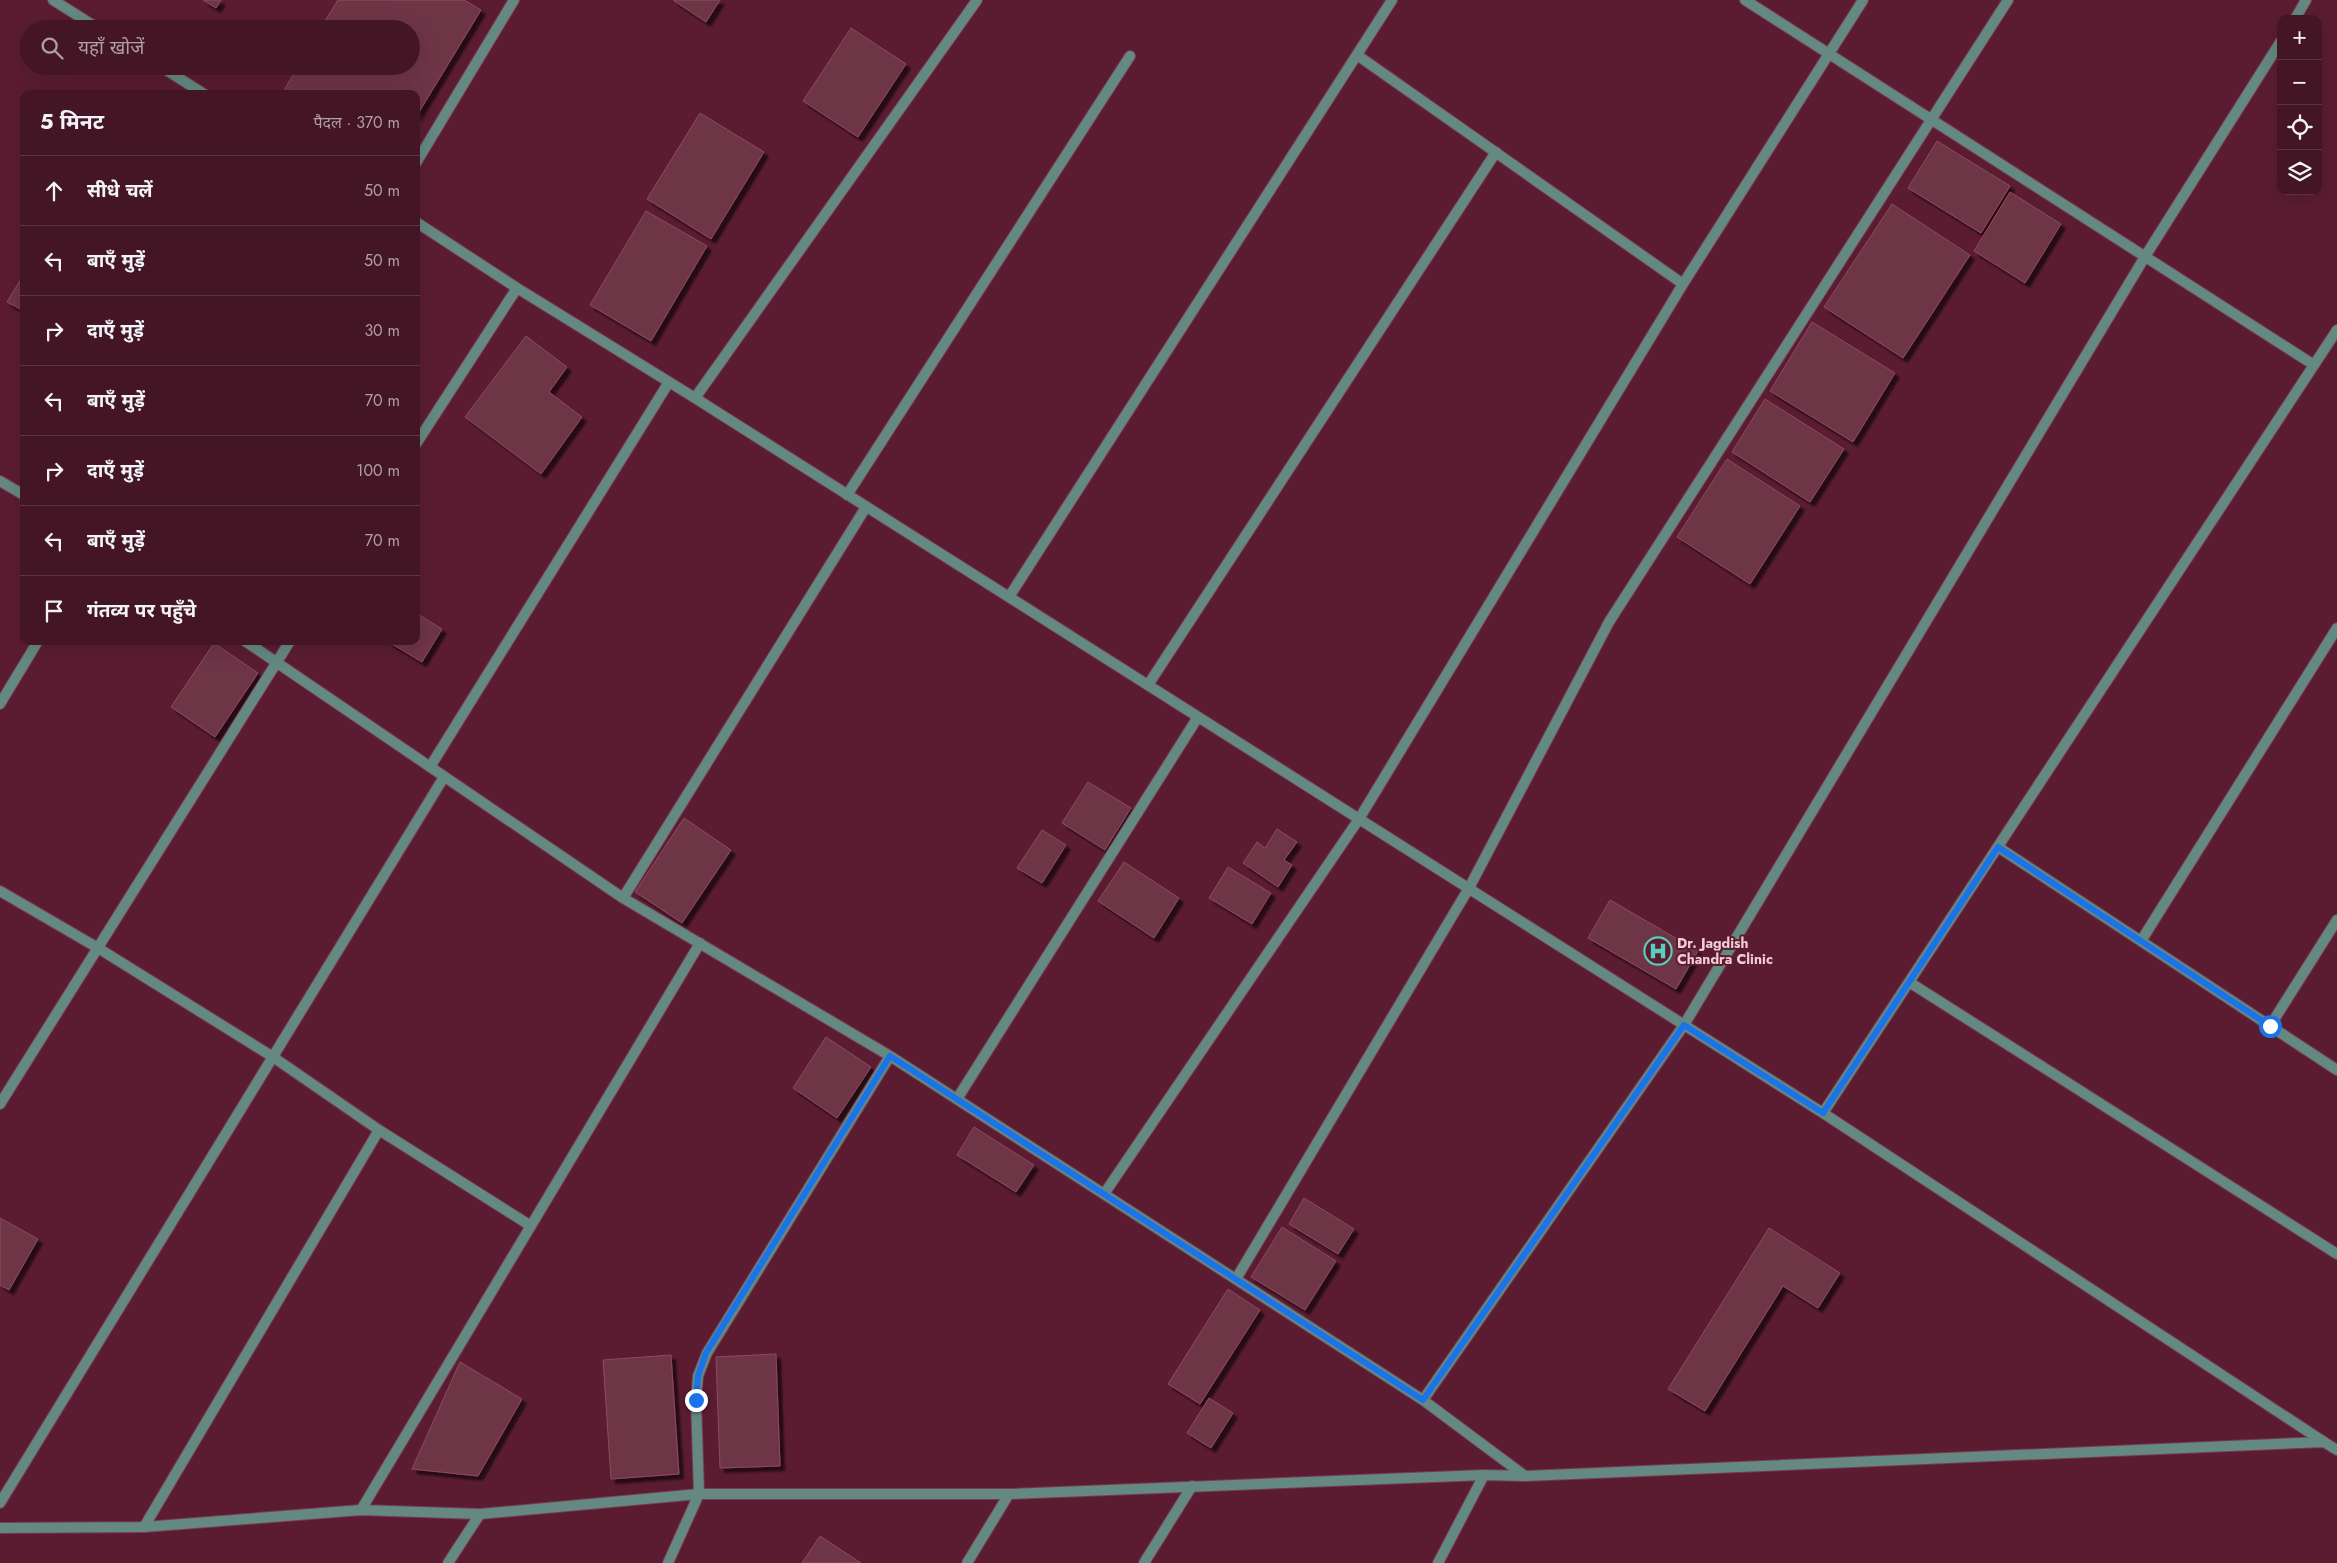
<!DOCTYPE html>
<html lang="hi">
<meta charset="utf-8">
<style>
:root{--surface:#441525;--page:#4e2232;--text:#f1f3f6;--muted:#af9fa7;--line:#5c3442}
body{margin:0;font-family:Jost,"Noto Sans Devanagari",sans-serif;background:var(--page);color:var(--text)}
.controls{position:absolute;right:15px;top:15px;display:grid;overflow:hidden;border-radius:10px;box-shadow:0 5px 20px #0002}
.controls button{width:45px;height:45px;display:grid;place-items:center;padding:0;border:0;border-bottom:1px solid var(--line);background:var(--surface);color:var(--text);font:25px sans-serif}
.stop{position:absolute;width:15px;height:15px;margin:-11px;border:4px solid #1a73e8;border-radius:50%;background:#fff}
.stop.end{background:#1a73e8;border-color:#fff;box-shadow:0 1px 5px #0008}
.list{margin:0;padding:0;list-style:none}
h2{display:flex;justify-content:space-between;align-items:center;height:65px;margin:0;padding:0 20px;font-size:21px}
h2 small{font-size:16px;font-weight:400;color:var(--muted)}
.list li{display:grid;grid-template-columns:32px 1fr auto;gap:15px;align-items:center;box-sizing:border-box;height:70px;padding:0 20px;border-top:1px solid var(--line)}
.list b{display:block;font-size:19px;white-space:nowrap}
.list em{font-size:16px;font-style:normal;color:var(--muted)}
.icon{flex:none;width:28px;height:28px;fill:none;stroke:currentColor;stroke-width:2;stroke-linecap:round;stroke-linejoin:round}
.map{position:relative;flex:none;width:2337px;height:1563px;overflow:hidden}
.search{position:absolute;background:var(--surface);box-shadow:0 5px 20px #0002;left:20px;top:20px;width:400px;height:55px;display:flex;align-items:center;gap:12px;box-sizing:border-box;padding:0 18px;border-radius:28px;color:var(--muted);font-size:19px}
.panel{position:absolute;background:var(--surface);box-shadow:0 5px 20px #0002;left:20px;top:90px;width:400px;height:555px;border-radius:10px}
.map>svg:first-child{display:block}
.building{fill:#6e3446;stroke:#8f4a5e;filter:url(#shadow)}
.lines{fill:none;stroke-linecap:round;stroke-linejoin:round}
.minor-casing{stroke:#773c4f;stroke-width:12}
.tertiary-casing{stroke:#773c4f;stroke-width:12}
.minor{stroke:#648982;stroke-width:10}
.tertiary{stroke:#648982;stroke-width:10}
.route{stroke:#1a73e8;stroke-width:6}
.labels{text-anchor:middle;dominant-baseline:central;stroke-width:4;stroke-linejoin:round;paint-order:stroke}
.poi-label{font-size:14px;font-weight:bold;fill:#f4ccd5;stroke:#5b1c31;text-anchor:start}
</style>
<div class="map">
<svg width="2337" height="1563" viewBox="0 0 2337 1563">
<defs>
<filter id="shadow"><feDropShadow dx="4.5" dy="4.5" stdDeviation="1" flood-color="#0009"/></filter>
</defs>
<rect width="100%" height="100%" fill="#5b1c31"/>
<path class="building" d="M203,0H221L216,8Z
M338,0H464L481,10L416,117V94H282L298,66H411V29H320Z
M673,0H720L706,22Z
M851,28L906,64L858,137L803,101Z
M700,113L764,152L711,239L647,199Z
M1937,141L2010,186L1981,233L1908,188Z
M2010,192L2061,224L2025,283L1974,251Z
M1892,204L1970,255L1903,358L1824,307Z
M646,211L707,246L651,341L590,305Z
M24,274V311L7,302Z
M1812,322L1895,373L1853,442L1770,391Z
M526,336L567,367L549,392L582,417L541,474L465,417Z
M1765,399L1844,449L1810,502L1732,452Z
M1727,459L1800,506L1750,584L1677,537Z
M416,613L442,629L422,662L387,641H416Z
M214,643L258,673L215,737L171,707Z
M1088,782L1131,808L1105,850L1062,823Z
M684,818L731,850L682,923L635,892Z
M1277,829L1297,842L1284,860L1292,865L1278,887L1243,863L1257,842L1265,848Z
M1042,830L1066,845L1042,883L1017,868Z
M1124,862L1179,898L1154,938L1098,901Z
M1228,867L1271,893L1252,924L1209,898Z
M1610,900L1698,951L1676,989L1588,938Z
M826,1037L871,1067L837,1118L793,1088Z
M974,1127L1034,1165L1016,1192L957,1155Z
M1304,1198L1354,1229L1338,1254L1289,1224Z
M0,1218L38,1239L9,1290L0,1285Z
M1282,1227L1336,1261L1305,1310L1251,1277Z
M1769,1228L1840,1273L1818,1308L1783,1286L1705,1411L1668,1389Z
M1228,1289L1260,1310L1200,1404L1168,1384Z
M776,1354L780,1466L720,1468L716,1357Z
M671,1355L679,1474L611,1479L603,1360Z
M460,1362L522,1399L478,1476L412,1469Z
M1209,1398L1233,1413L1211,1448L1187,1433Z
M820,1536L861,1563H802Z"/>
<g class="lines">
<g class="minor-casing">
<path id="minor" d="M53,0L99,29
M1745,0L2314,365
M2295,19L2306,0
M1357,55L1683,284
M160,66L204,94
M416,163L514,0
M416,222L517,288L695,398L1823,1113L2324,1442
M695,398L977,0
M416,444L517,288
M0,481L24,495
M847,495L1130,56
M1009,597L1392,0
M245,641L623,898L890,1056L1423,1400L1525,1476
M1148,685L1496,152
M0,704L38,641
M430,767L669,382
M1998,847L2337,1070
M0,891L98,948L273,1057L379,1130L531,1226
M623,898L866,507
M2141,941L2337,628
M1909,982L2337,1254
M2270,1026L2337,920
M957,1099L1198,717
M0,1104L290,641
M1823,1113L2337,330
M1104,1194L1359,819L1683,284L1863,0
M1236,1279L1469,888L1609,622L2008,0
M1423,1400L1684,1025L2146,255L2281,41
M0,1503L444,777
M361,1510L700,943
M144,1527L379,1130
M448,1563L480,1514
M668,1563L699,1494L696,1400L698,1376L707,1353L890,1056
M967,1563L1009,1494
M1144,1563L1192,1486
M1438,1563L1484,1475"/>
</g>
<g class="tertiary-casing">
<path id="tertiary" d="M0,1528L144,1527L361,1510L480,1514L699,1494H1009L1484,1475L1525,1476L2324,1442L2337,1450"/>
</g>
<use href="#minor" class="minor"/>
<use href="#tertiary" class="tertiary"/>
</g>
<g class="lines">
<path class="route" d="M696,1400L698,1376L706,1353L890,1056L1423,1400L1684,1025L1823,1113L1998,847L2270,1026"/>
</g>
<defs>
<g id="hospital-ring" transform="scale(1.4375)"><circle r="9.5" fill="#5b1c31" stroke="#5acebd" stroke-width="1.5"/><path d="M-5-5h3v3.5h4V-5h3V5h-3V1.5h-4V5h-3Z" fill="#5acebd"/></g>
</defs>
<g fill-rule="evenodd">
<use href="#hospital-ring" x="1658" y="951"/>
</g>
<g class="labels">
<g class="poi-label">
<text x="1677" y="943">Dr. Jagdish<tspan x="1677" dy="16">Chandra Clinic</tspan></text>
</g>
</g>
</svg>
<div class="controls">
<button>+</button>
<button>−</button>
<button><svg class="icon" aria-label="locate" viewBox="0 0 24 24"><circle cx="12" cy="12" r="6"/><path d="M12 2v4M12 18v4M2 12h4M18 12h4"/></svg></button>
<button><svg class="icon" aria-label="layers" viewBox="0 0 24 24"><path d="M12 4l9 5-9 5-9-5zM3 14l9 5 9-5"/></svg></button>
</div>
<div class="stop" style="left:2270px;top:1026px"></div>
<div class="stop end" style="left:696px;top:1400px"></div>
<div class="search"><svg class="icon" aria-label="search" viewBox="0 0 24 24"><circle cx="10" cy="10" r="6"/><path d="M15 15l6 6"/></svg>यहाँ खोजें</div>
<section class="panel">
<h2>5 मिनट<small>पैदल · 370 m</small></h2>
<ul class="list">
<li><svg class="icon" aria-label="ahead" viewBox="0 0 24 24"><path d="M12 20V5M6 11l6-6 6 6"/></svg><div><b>सीधे चलें</b></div><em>50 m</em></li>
<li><svg class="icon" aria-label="left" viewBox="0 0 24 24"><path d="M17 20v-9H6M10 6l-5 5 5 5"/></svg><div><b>बाएँ मुड़ें</b></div><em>50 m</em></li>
<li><svg class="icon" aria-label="right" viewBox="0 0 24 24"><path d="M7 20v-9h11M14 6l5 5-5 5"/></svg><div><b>दाएँ मुड़ें</b></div><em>30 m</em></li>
<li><svg class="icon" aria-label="left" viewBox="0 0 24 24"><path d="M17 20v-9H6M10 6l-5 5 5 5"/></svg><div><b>बाएँ मुड़ें</b></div><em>70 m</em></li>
<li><svg class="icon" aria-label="right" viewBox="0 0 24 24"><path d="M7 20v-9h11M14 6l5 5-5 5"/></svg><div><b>दाएँ मुड़ें</b></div><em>100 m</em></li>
<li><svg class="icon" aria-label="left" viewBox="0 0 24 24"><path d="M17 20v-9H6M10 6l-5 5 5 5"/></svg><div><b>बाएँ मुड़ें</b></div><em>70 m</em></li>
<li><svg class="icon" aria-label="arrive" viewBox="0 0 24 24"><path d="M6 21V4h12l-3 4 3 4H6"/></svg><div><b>गंतव्य पर पहुँचे</b></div></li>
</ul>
</section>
</div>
